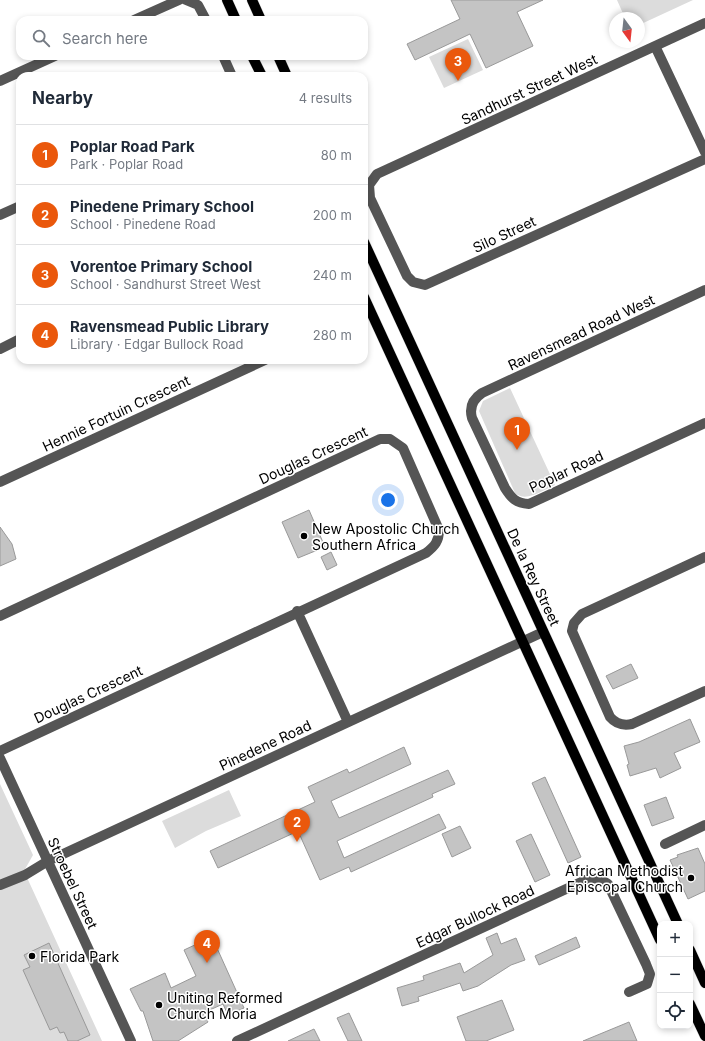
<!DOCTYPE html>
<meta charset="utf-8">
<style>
:root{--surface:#fff;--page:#f2f2f3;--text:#1f2937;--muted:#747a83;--line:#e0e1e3;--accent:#ea580c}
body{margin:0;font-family:Inter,sans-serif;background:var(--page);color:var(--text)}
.controls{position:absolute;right:12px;bottom:12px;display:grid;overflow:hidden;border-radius:8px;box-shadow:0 2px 6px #0003}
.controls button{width:36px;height:36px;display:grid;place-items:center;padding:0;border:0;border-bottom:1px solid var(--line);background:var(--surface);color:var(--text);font:20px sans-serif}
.compass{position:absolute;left:609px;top:12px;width:36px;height:36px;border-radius:50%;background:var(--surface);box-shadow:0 2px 6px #0003;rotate:165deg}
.you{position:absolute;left:388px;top:500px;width:14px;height:14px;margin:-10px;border:3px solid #fff;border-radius:50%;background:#1a73e8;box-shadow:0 0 0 6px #1a73e833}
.badge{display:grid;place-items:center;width:26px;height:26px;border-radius:50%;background:var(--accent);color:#fff;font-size:13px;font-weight:700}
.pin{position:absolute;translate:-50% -33px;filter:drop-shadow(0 1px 2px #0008)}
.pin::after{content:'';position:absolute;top:21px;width:14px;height:12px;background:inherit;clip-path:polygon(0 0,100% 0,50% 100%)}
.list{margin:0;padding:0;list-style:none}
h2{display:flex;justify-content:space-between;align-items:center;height:52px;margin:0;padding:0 16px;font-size:17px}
h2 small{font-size:13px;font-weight:400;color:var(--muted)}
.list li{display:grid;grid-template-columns:26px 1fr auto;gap:12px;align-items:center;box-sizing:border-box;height:60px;padding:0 16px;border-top:1px solid var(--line)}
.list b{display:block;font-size:15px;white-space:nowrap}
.list p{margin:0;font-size:13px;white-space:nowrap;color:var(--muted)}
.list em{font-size:13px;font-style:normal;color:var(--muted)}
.icon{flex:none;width:22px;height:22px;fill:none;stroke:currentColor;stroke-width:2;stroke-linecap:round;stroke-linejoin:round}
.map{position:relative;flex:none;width:705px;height:1041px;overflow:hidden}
.search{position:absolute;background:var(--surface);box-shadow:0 2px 6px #0003;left:16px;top:16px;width:352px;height:44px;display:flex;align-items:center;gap:10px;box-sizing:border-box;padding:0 14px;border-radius:12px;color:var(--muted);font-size:15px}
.panel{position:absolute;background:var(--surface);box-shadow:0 2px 6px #0003;left:16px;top:72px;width:352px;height:292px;border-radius:12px}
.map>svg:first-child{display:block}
.green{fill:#dcdcdc}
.building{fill:#c4c4c4;stroke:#999}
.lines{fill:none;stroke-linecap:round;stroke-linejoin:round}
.major-casing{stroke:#dbdbdb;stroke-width:11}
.minor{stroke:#555;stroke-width:10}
.major{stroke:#000;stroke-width:10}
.poi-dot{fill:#000;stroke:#fff;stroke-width:1.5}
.labels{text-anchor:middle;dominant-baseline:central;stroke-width:3;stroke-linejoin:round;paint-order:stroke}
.street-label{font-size:14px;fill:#000;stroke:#fff}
.poi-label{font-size:14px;fill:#000;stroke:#fff;text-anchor:start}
</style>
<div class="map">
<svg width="705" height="1041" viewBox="0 0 705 1041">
<rect width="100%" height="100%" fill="#fff"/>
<path class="green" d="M617,0H693L639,25V18H625Z
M468,39L483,70L444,88L429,57Z
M510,388L555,485C543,490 526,503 515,493L479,411L483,401Z
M0,784L33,855L24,871L102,1041H0Z
M229,790L241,816L206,831L175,848L162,821Z"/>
<path class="building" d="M451,0H543L517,12L533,46L486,68L470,34L415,60L407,44L460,19Z
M309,510L325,547L298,558L282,522Z
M0,527L12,544L16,559L0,566Z
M331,552L337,565L327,570L321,557Z
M631,664L638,678L613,689L606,676Z
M690,719L700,742L674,753L681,768L660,778L656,768L630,776L627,765L629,764L624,746L639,742Z
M404,747L411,764L331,801L339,818L448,770L455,784L432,794L433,797L337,841L344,858L439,814L446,828L351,872L349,867L320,880L298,831L218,868L210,851L315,802L308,787L347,769L349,773Z
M545,777L581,857L568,863L532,783Z
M666,797L674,818L652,826L644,805Z
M460,826L471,848L452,857L442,834Z
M531,834L550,875L535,882L516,841Z
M698,848L705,864V891L688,899L670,860L678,857L677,855Z
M497,933L501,944L516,938L525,960L511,965L478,986L463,991L460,983L418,997L419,1001L402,1006L397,988L424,980L423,976L460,963L464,973L493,955L486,938Z
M212,937L244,1008L228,1015L223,1004L203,1013L208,1022L178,1041H153L143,1011H141L130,989L165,973L171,988L196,976L184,950Z
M576,937L580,947L539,965L535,956Z
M49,943L90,1035L77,1041H68L64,1032L60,1033L57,1027L50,1030L23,970L30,967L24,955Z
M502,1000L514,1030L486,1041H466L457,1017Z
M349,1013L362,1041H348L337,1018Z
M629,1022L637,1041H583Z
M314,1029L320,1041H288Z"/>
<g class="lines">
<g class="major-casing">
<path id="major" d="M227,0L236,20
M252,0L261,20
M252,56L262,76
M278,56L287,76
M364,242L678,924
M364,297L660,940
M690,950L705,983
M690,1004L705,1036"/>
</g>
<path class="minor" d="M186,0L198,5L206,20
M134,20L179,0
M705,23L377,174L369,185L370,198L407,276L413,282L425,285L705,159
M655,46L705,152
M223,56L232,76
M0,81L55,56
M0,215L20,206
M705,290L482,393C473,399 469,407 472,418L505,488C512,499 516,503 529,504L705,423
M0,349L20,339
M0,482L265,360
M705,557L582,614L574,623L572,631L610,717C616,724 623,726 632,724L705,691
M297,611L348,722
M0,616L380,439H390L403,448L439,530C439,541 435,546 426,553L0,751
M0,758L131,1041
M665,844L705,825
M0,885L25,875L48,861L543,632
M237,1041L590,878L600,879L608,884L646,964L650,974L647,984L629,992"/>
<use href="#major" class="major"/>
</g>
<g class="poi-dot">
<circle cx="304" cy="536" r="4"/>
<circle cx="691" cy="878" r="4"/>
<circle cx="32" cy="956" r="4"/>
<circle cx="159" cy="1005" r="4"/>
</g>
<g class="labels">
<g class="street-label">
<text transform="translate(529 89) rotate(-25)">Sandhurst Street West</text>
<text transform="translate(504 234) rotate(-25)">Silo Street</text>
<text transform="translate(581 332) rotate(-25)">Ravensmead Road West</text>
<text transform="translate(116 413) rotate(-25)">Hennie Fortuin Crescent</text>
<text transform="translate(313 455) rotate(-25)">Douglas Crescent</text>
<text transform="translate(566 471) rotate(-25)">Poplar Road</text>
<text transform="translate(534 577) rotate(65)">De la Rey Street</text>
<text transform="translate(88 694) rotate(-25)">Douglas Crescent</text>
<text transform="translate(265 745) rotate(-25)">Pinedene Road</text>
<text transform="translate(73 883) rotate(65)">Stroebel Street</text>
<text transform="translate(475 916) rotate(-25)">Edgar Bullock Road</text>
</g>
<g class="poi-label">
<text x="312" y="528">New Apostolic Church<tspan x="312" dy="16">Southern Africa</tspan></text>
<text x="683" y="870" text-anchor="end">African Methodist<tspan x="683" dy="16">Episcopal Church</tspan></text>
<text x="40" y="956">Florida Park</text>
<text x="167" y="997">Uniting Reformed<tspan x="167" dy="16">Church Moria</tspan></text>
</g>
</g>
</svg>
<div class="controls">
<button>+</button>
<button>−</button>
<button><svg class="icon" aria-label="locate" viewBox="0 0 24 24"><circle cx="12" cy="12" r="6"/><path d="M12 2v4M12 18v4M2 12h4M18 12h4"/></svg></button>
</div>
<svg class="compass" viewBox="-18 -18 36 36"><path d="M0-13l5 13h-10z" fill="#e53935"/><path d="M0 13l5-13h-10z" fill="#747a83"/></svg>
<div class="you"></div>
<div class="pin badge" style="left:517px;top:450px">1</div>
<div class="pin badge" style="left:297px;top:842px">2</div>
<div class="pin badge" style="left:458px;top:81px">3</div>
<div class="pin badge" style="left:207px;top:963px">4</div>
<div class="search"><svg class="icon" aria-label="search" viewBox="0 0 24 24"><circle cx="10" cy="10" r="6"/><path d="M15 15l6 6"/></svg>Search here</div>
<section class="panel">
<h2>Nearby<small>4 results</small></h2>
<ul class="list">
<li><span class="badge">1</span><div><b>Poplar Road Park</b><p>Park · Poplar Road</p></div><em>80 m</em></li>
<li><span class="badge">2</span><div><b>Pinedene Primary School</b><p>School · Pinedene Road</p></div><em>200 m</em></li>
<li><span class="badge">3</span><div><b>Vorentoe Primary School</b><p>School · Sandhurst Street West</p></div><em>240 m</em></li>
<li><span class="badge">4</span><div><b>Ravensmead Public Library</b><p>Library · Edgar Bullock Road</p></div><em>280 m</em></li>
</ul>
</section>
</div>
